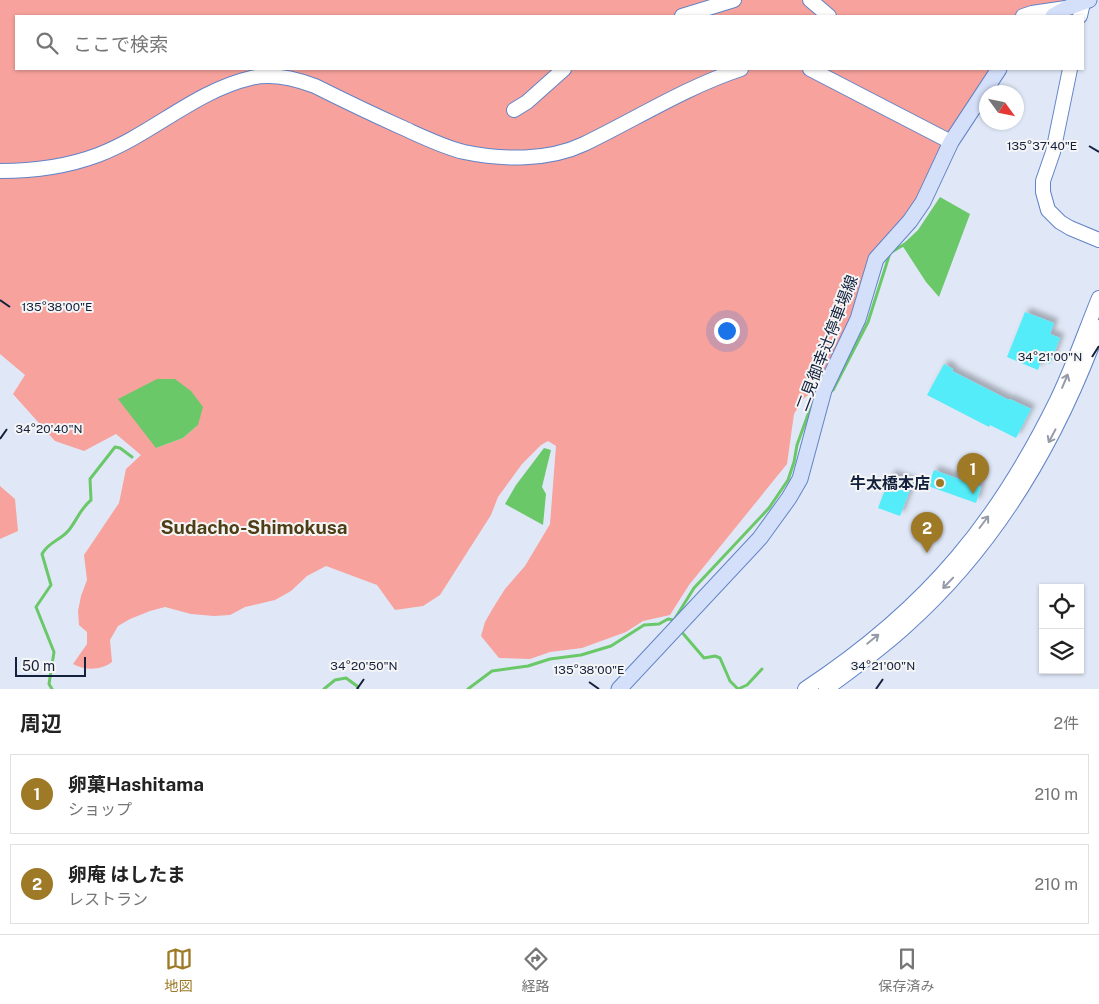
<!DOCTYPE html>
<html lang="ja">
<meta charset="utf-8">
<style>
:root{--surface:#fff;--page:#f2f2f2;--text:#222;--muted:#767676;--line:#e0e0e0;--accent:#9e7926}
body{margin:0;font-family:"Public Sans","Noto Sans JP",sans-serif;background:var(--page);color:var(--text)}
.controls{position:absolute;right:15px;bottom:15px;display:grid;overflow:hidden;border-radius:0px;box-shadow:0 1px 4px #0004}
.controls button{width:45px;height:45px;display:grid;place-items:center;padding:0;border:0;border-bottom:1px solid var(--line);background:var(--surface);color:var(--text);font:25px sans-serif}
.compass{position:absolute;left:979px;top:85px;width:45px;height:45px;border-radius:50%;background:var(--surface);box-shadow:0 1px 4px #0004;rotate:123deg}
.scale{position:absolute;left:15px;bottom:12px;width:71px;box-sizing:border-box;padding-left:5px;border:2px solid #14213d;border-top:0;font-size:14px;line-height:18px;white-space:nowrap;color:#14213d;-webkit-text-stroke:4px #f5f5f5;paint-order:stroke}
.you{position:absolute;left:726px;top:330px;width:18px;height:18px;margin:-12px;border:4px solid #fff;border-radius:50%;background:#1a73e8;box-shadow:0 0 0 8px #1a73e833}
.badge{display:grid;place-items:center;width:32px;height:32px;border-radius:50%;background:var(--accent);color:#fff;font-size:16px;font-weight:700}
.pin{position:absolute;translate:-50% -41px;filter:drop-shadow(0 1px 2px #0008)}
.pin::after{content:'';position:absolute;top:26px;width:18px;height:15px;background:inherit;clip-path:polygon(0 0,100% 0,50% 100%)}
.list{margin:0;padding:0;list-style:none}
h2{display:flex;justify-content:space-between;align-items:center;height:65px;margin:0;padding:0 20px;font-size:21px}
h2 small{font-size:16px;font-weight:400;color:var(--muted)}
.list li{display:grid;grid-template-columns:32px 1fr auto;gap:15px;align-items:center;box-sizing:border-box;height:80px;margin:0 10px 10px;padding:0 10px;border:1px solid var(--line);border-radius:0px}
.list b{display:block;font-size:19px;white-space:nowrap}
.list p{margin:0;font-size:16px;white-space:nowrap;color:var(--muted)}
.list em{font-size:16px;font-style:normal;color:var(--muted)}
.icon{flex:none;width:28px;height:28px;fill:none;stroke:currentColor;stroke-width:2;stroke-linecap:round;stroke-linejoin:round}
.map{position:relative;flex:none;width:1099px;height:689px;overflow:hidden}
.search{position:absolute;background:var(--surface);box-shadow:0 1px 4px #0004;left:15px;right:15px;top:15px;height:55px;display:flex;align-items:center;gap:12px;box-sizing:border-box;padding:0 18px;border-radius:0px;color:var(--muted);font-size:19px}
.sheet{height:245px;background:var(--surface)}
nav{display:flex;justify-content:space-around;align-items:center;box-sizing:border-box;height:70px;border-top:1px solid var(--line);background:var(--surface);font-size:14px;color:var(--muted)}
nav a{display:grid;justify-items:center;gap:2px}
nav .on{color:var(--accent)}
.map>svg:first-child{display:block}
.green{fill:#f7a29c;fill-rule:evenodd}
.water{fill:#6ac869}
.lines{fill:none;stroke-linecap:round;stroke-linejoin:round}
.stream{stroke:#6ac869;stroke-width:3}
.building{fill:#54ecfa;filter:url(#shadow)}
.tertiary-casing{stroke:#6283c7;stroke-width:16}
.secondary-casing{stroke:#6283c7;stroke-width:17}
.tertiary{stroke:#fff;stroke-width:14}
.secondary{stroke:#d4e0fa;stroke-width:15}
.oneway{stroke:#959ba8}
.ticks{fill:none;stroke:#14213d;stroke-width:2}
.poi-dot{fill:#9e7926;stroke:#f5f5f5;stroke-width:2}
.labels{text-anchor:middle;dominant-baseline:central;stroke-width:4;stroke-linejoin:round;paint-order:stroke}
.street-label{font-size:16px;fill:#14213d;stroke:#f5f5f5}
.poi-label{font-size:16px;font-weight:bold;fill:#14213d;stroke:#f5f5f5;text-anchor:end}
.quarter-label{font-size:19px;font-weight:bold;fill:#4f3d16;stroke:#f5f5f5}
.ticks-label{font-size:12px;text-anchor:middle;fill:#14213d;stroke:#f5f5f5;stroke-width:4;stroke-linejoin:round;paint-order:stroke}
</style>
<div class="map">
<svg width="1099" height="689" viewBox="0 0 1099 689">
<defs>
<filter id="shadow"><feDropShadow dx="4.5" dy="-4.5" stdDeviation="2.5" flood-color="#0004"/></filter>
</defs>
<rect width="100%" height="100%" fill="#e0e8f7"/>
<path class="green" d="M0,0H1073L1042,16H16V69H990L960,116L926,189L866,269L842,341L817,388L803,399L794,414L787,464L689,585L670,615L643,621L626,632L582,648L550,652L530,659L499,658L481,636L485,622L493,608L505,589L525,566L550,524L556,446L548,441L541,445L522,464L498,497L491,515L440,595L423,606L395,610L377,585L326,566L307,576L291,591L275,600L245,607L230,615L214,616L191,614L165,607L150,611L130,619L118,626L110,640L112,662C102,670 85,671 73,664L87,644V632L79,625L78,611L81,596L87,580L84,555L119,503L126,469L141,455L116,434L84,451L55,441L13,394L25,375L0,354ZM198,425L183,438L156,448Z
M0,486L15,499L18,531L0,539Z"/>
<path class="water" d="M940,197L970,214L939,297L926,282L902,245L918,230Z
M157,379H175L191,391L203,407L198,425L183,438L156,448L118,399Z
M544,448L551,450L542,487L546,494L543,525L505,504L516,485Z"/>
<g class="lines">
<path class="stream" d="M829,392L833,390L868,322L890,253L905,244
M680,630L704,658L715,656L720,658L730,681L738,689L747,685L762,669
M52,689L49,684L54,652L36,607L51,585L42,554C49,541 60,541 69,530C77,520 80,509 91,500L90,479L115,447L120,448L132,457
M324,689L335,680L346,678L357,686L358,689
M468,689L492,671L528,666L550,659L581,655L611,646L644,625L659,624L668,619L674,620L694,588L769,508L788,480L794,462L797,445L814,398"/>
</g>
<path class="building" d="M1025,312L1054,323L1050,334L1060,338L1050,364L1041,361L1038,370L1007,357Z
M944,364L953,369L952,371L1009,400L1010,399L1031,409L1016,438L990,425L989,427L927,395Z
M934,470L981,487L976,503L928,486Z
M891,474L913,482L900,516L878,508Z"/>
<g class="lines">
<g class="tertiary-casing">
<path id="tertiary" d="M810,0L829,16
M682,16L734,0
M1023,16L1032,13L1066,8
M1080,16L1083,3
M810,69L951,142
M1070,69L1053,152L1043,181V192L1048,210L1060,222L1070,228L1099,240
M514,110L527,102L564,69
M0,171C34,171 66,167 98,155C151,135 195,91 251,78C271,73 296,79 315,86C343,100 372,114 401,127C421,136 443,147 464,152C502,160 548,161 584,144C636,119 686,87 741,69
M805,689C861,652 914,608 957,557C997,510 1030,455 1057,400C1073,367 1085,332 1099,298
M826,689C853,669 881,649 906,626C996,546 1058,439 1099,327"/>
</g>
<g class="secondary-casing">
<path id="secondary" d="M1053,16L1067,8L1089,0
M619,689L760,538L789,498L800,479L824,390L858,319L876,259L910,221L923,202L951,142L999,69"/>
</g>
<use href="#tertiary" class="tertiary"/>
<use href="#secondary" class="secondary"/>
</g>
<defs><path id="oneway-shaft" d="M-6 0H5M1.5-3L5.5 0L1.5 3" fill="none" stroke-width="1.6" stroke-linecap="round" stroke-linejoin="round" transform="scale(1.25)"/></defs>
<g class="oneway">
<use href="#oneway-shaft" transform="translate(1065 381) rotate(-67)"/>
<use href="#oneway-shaft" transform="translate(1052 436) rotate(118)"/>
<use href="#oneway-shaft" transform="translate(984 522) rotate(-53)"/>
<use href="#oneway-shaft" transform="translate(948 583) rotate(134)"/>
<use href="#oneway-shaft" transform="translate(873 639) rotate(-39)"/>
</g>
<path class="ticks" d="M1089,146L1099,152M0,300L10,307M1092,357L1099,346M0,439L7,429M589,682L599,689M357,689L364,679M876,689L883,679"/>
<circle class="poi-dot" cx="940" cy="483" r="5"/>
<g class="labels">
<g class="street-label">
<text transform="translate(827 343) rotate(-69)">二見御幸辻停車場線</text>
</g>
<g class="poi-label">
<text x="930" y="483">牛太橋本店</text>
</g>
<g class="quarter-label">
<text x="254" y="527">Sudacho-Shimokusa</text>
</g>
</g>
<g class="ticks-label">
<text x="1042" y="150">135°37'40"E</text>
<text x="57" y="311">135°38'00"E</text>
<text x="1050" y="361">34°21'00"N</text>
<text x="49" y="433">34°20'40"N</text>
<text x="364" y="670">34°20'50"N</text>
<text x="883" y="670">34°21'00"N</text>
<text x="589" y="674">135°38'00"E</text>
</g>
</svg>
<div class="controls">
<button><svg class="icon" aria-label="locate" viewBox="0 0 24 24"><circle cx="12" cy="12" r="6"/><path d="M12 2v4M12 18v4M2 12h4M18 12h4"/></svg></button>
<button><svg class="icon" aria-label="layers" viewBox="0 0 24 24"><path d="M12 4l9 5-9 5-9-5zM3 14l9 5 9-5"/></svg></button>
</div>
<svg class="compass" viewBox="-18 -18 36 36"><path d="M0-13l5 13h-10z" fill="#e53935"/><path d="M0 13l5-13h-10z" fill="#767676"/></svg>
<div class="scale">50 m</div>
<div class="you"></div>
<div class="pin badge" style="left:973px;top:494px">1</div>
<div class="pin badge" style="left:927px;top:553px">2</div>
<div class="search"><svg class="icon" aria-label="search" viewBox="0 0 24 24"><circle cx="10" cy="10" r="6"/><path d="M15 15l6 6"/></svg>ここで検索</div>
</div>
<section class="sheet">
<h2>周辺<small>2件</small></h2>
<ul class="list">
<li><span class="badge">1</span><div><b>卵菓Hashitama</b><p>ショップ</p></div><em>210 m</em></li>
<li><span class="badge">2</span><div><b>卵庵 はしたま</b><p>レストラン</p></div><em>210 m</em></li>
</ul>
</section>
<nav>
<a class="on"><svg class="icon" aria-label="map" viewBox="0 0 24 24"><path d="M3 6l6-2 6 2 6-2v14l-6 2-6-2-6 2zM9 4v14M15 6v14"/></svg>地図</a>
<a><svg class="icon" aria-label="directions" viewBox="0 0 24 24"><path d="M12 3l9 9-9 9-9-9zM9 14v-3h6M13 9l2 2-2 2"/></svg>経路</a>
<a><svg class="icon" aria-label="saved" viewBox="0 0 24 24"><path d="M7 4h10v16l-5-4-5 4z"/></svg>保存済み</a>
</nav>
